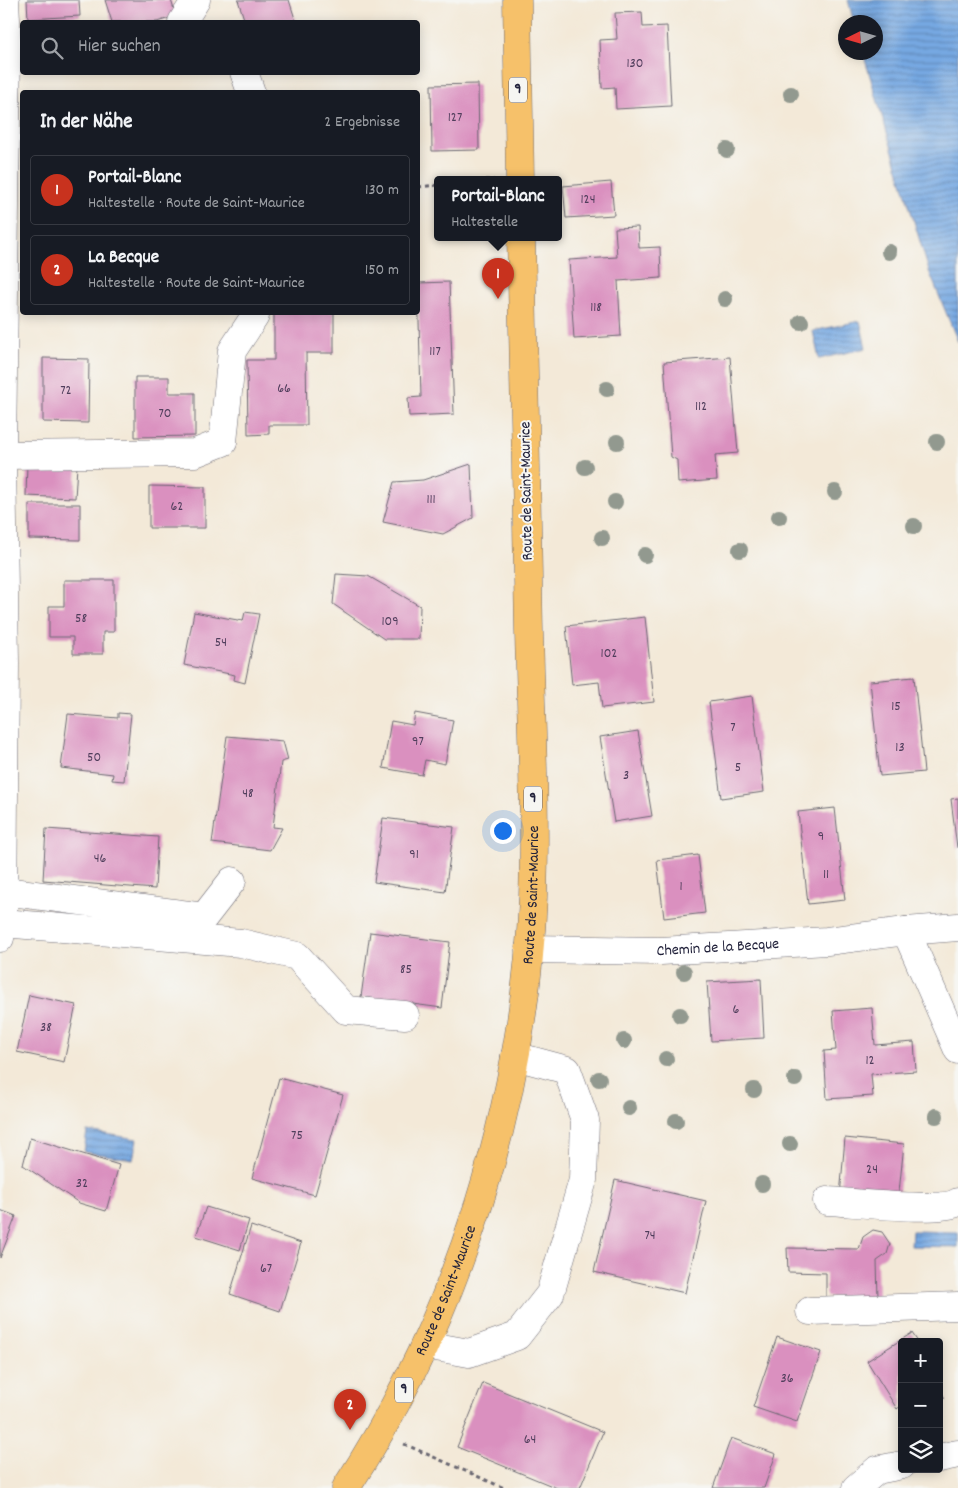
<!DOCTYPE html>
<html lang="de">
<meta charset="utf-8">
<style>
:root{--surface:#171b24;--page:#20242c;--text:#f1f3f6;--muted:#9ea1a6;--line:#363941;--accent:#c8321e}
body{margin:0;font-family:Dekko,sans-serif;background:var(--page);color:var(--text)}
.controls{position:absolute;right:15px;bottom:15px;display:grid;overflow:hidden;border-radius:5px;box-shadow:0 2px 12px #0003}
.controls button{width:45px;height:45px;display:grid;place-items:center;padding:0;border:0;border-bottom:1px solid var(--line);background:var(--surface);color:var(--text);font:25px sans-serif}
.compass{position:absolute;left:838px;top:15px;width:45px;height:45px;border-radius:50%;background:var(--surface);box-shadow:0 2px 12px #0003;rotate:265deg}
.you{position:absolute;left:502px;top:830px;width:18px;height:18px;margin:-12px;border:4px solid #fff;border-radius:50%;background:#1a73e8;box-shadow:0 0 0 8px #1a73e833}
.badge{display:grid;place-items:center;width:32px;height:32px;border-radius:50%;background:var(--accent);color:#fff;font-size:16px;font-weight:700}
.pin{position:absolute;translate:-50% -41px;filter:drop-shadow(0 1px 2px #0008)}
.pin::after{content:'';position:absolute;top:26px;width:18px;height:15px;background:inherit;clip-path:polygon(0 0,100% 0,50% 100%)}
.popup{position:absolute;left:434px;top:176px;width:128px;height:65px;box-sizing:border-box;display:grid;place-content:center;border-radius:5px;background:var(--surface);filter:drop-shadow(0 1px 4px #0005);font-size:16px;white-space:nowrap;color:var(--muted)}
.popup b{font-size:19px;color:var(--text)}
.popup::after{content:'';position:absolute;left:50%;top:100%;margin-left:-10px;border:10px solid transparent;border-top-color:var(--surface)}
.list{margin:0;padding:0;list-style:none}
h2{display:flex;justify-content:space-between;align-items:center;height:65px;margin:0;padding:0 20px;font-size:21px}
h2 small{font-size:16px;font-weight:400;color:var(--muted)}
.list li{display:grid;grid-template-columns:32px 1fr auto;gap:15px;align-items:center;box-sizing:border-box;height:70px;margin:0 10px 10px;padding:0 10px;border:1px solid var(--line);border-radius:5px}
.list b{display:block;font-size:19px;white-space:nowrap}
.list p{margin:0;font-size:16px;white-space:nowrap;color:var(--muted)}
.list em{font-size:16px;font-style:normal;color:var(--muted)}
.icon{flex:none;width:28px;height:28px;fill:none;stroke:currentColor;stroke-width:2;stroke-linecap:round;stroke-linejoin:round}
.map{position:relative;flex:none;width:958px;height:1488px;overflow:hidden}
.search{position:absolute;background:var(--surface);box-shadow:0 2px 12px #0003;left:20px;top:20px;width:400px;height:55px;display:flex;align-items:center;gap:12px;box-sizing:border-box;padding:0 18px;border-radius:5px;color:var(--muted);font-size:19px}
.panel{position:absolute;background:var(--surface);box-shadow:0 2px 12px #0003;left:20px;top:90px;width:400px;height:225px;border-radius:5px}
.map>svg:first-child{display:block}
.water{fill:url(#water-rules);stroke:#4c658e}
.building{fill:#da90bf}
.lines{fill:none;stroke-linecap:round;stroke-linejoin:round}
.minor-casing{stroke:#6b6872;stroke-width:29}
.major-casing{stroke:#6b6872;stroke-width:29}
.path{stroke:#6b6872;stroke-width:3;stroke-dasharray:4 4;stroke-linecap:butt}
.minor{stroke:#fff;stroke-width:28}
.major{stroke:#f6c16b;stroke-width:28}
.tree{fill:#92998f}
.labels{text-anchor:middle;dominant-baseline:central;stroke-width:4;stroke-linejoin:round;paint-order:stroke}
.number-label{font-size:14px;fill:#503e5c}
.shield{fill:#f6f6f2;stroke:#626272;stroke-width:1}
.shield-label{font-size:15px;font-weight:bold;fill:#22223b}
.street-label{font-size:16px;fill:#22223b;stroke:#f6f6f2}
</style>
<div class="map">
<svg width="958" height="1488" viewBox="0 0 958 1488">
<defs>
<pattern id="water-rules" width="6" height="5" patternUnits="userSpaceOnUse" patternTransform="scale(1.25)"><rect width="6" height="5" fill="#76a8e2"/><path d="M0 2.5h6" fill="none" stroke="#6088b8"/></pattern>
</defs>
<rect width="100%" height="100%" fill="#f6f6f2"/>
<filter id="ink" filterUnits="userSpaceOnUse"><feTurbulence type="fractalNoise" baseFrequency=".02" numOctaves="2"/><feDisplacementMap in="SourceGraphic" scale="10" xChannelSelector="R" yChannelSelector="G"/><feConvolveMatrix kernelMatrix="1 2 1 2 8 2 1 2 1" color-interpolation-filters="sRGB"/></filter>
<filter id="wash" filterUnits="userSpaceOnUse"><feTurbulence type="fractalNoise" baseFrequency=".0096" numOctaves="4" result="noise"/><feDisplacementMap in="SourceGraphic" scale="20" xChannelSelector="R" yChannelSelector="G"/><feGaussianBlur stdDeviation="1.12" result="paint"/><feColorMatrix in="noise" values="0 0 0 0 0 0 0 0 0 0 0 0 0 0 0 0 0 1.4 0 .05"/><feComposite in="paint" operator="in"/></filter>
<g filter="url(#wash)">
<rect width="100%" height="100%" fill="#f3e9d8"/>
<path class="water" d="M848,0H958V342L929,271L863,53L876,52V22H854Z
M860,321L866,348L819,359L813,331Z
M87,1131L137,1139L133,1159L84,1152Z
M912,1231L958,1232V1247L911,1246Z"/>
<g id="blocks">
<path class="building" d="M27,0H79L80,16L28,19Z
M105,0H171L176,16L157,22H112Z
M238,0H289L296,22H245Z
M642,12L643,27L667,26L671,106L616,109L615,87L602,88L600,40L617,39L615,13Z
M478,84L479,150L432,151L431,85Z
M611,182L614,215L566,218L563,186Z
M638,227L639,248L660,247L661,278L618,281L621,336L574,339L569,260L617,257L615,228Z
M449,282L454,414L409,416L408,398L421,397L418,283Z
M274,312H334V353H306L307,425H269V434L248,435L247,360H274Z
M730,357L738,453L715,455L717,480L678,483L677,460L671,457L664,362Z
M43,358L89,359L88,423L43,422Z
M135,377H169V393H195V436L135,437Z
M27,464L77,466L75,498L26,496Z
M471,464L473,518L443,534L383,522L394,482L423,480Z
M149,486L205,487V528H149Z
M29,504H80V540L29,539Z
M336,574L368,576L420,606L419,639H384L333,604Z
M64,580H114V632H103V654H73V637H49V606H64Z
M194,612L243,621L245,612L259,614L245,683L234,680L235,675L184,665Z
M645,617L654,702L602,708L599,682L572,685L566,626Z
M914,677L924,772L880,776L870,681Z
M752,696L764,792L721,798L709,702Z
M118,713L131,714L124,781L112,780L113,774L61,768L68,714L118,718Z
M415,713L453,720L445,764L425,760L422,775L383,768L391,721L413,725Z
M638,731L652,816L614,822L600,737Z
M227,736L283,741L288,760L281,762L273,827L282,828L270,850L212,843Z
M958,798V847L957,848L951,799Z
M835,808L845,900L808,904L798,812Z
M383,818L454,827L445,892L374,882Z
M46,829L158,837L155,889L43,880Z
M698,855L705,913L664,918L657,860Z
M370,932L450,942L442,1008L361,997Z
M761,979L764,1038L711,1041L707,982Z
M29,995L76,1005L64,1062L17,1052Z
M872,1008L875,1045L914,1042L916,1071L871,1074L873,1096L827,1099L824,1051L836,1050L833,1011Z
M279,1078L343,1095L315,1195L252,1178Z
M30,1138L119,1165L106,1211L79,1203L23,1165Z
M845,1138L904,1144L898,1202L840,1196Z
M615,1180L706,1201L685,1293L594,1272Z
M206,1207L249,1220L240,1250L196,1236Z
M0,1210L16,1216L0,1258Z
M251,1226L301,1243L280,1311L230,1294Z
M873,1230L882,1232L890,1244L887,1254L877,1261L878,1298L826,1297V1273L788,1272L787,1248L859,1249L863,1237Z
M912,1333L918,1342H902V1405L897,1409L867,1361Z
M777,1337L821,1352L797,1422L753,1407Z
M483,1383L603,1432L580,1488H557L457,1447Z
M939,1389L945,1398L939,1401Z
M731,1438L776,1454L764,1488H713Z"/>
</g>
</g>
<g filter="url(#ink)">
<use href="#blocks" fill-opacity="0" stroke="#6b6872" stroke-width="1"/>
<g class="lines">
<g class="minor-casing">
<g id="minor">
<path d="M182,22L196,0"/>
<path d="M244,72L251,92"/>
<path d="M2,455L195,453L223,442L232,351L255,316"/>
<path d="M4,891L204,917L232,881"/>
<path d="M3,923L241,943L297,956L346,1010L405,1015"/>
<path d="M906,931L958,927"/>
<path d="M0,938L3,923L5,663L2,455L7,41L5,0"/>
<path id="s1" d="M529,949L661,951L827,941L906,931L958,1050"/>
<path d="M827,1201C853,1202 940,1213 958,1202"/>
<path d="M810,1311L958,1306"/>
<path d="M425,1345L469,1353L517,1336L550,1294L583,1180L585,1120L567,1070L515,1056"/>
<path d="M939,1458L958,1454"/>
<path d="M856,1488L877,1470L902,1465"/>
</g>
</g>
<g class="major-casing">
<g id="major">
<path d="M517,0L520,180"/>
<path id="s2" d="M346,1488C459,1314 524,1104 533,897C536,809 531,720 529,632C527,501 524,369 521,238"/>
</g>
</g>
<path class="path" d="M485,180H494
M418,187L438,185
M404,1444L504,1488"/>
<use href="#minor" class="minor"/>
<use href="#major" class="major"/>
</g>
<g class="tree">
<circle cx="791" cy="94" r="8"/>
<circle cx="727" cy="150" r="8"/>
<circle cx="889" cy="252" r="8"/>
<circle cx="725" cy="299" r="8"/>
<circle cx="801" cy="322" r="8"/>
<circle cx="607" cy="389" r="8"/>
<circle cx="617" cy="442" r="8"/>
<circle cx="937" cy="442" r="8"/>
<circle cx="585" cy="467" r="8"/>
<circle cx="835" cy="492" r="8"/>
<circle cx="615" cy="502" r="8"/>
<circle cx="779" cy="517" r="8"/>
<circle cx="914" cy="526" r="8"/>
<circle cx="602" cy="538" r="8"/>
<circle cx="740" cy="550" r="8"/>
<circle cx="645" cy="555" r="8"/>
<circle cx="684" cy="972" r="8"/>
<circle cx="680" cy="1015" r="8"/>
<circle cx="624" cy="1041" r="8"/>
<circle cx="666" cy="1059" r="8"/>
<circle cx="599" cy="1079" r="8"/>
<circle cx="795" cy="1079" r="8"/>
<circle cx="754" cy="1090" r="8"/>
<circle cx="629" cy="1108" r="8"/>
<circle cx="936" cy="1116" r="8"/>
<circle cx="676" cy="1121" r="8"/>
<circle cx="790" cy="1144" r="8"/>
<circle cx="762" cy="1184" r="8"/>
</g>
</g>
<g class="labels">
<g class="number-label">
<text x="635" y="64">130</text>
<text x="455" y="118">127</text>
<text x="588" y="200">124</text>
<text x="596" y="308">118</text>
<text x="435" y="352">117</text>
<text x="284" y="389">66</text>
<text x="66" y="391">72</text>
<text x="701" y="407">112</text>
<text x="165" y="414">70</text>
<text x="431" y="500">111</text>
<text x="177" y="507">62</text>
<text x="81" y="619">58</text>
<text x="390" y="622">109</text>
<text x="221" y="643">54</text>
<text x="609" y="654">102</text>
<text x="896" y="707">15</text>
<text x="733" y="728">7</text>
<text x="418" y="742">97</text>
<text x="900" y="748">13</text>
<text x="94" y="758">50</text>
<text x="738" y="768">5</text>
<text x="626" y="776">3</text>
<text x="248" y="794">48</text>
<text x="821" y="837">9</text>
<text x="414" y="855">91</text>
<text x="100" y="859">46</text>
<text x="826" y="875">11</text>
<text x="681" y="887">1</text>
<text x="406" y="970">85</text>
<text x="736" y="1010">6</text>
<text x="46" y="1028">38</text>
<text x="870" y="1061">12</text>
<text x="297" y="1136">75</text>
<text x="872" y="1170">24</text>
<text x="82" y="1184">32</text>
<text x="650" y="1236">74</text>
<text x="266" y="1269">67</text>
<text x="787" y="1379">36</text>
<text x="530" y="1440">64</text>
</g>
<g class="shield">
<rect x="509" y="77.5" width="18" height="25" rx="4"/>
<rect x="524" y="786.5" width="18" height="25" rx="4"/>
<rect x="395" y="1377.5" width="18" height="25" rx="4"/>
</g>
<g class="shield-label">
<text x="518" y="90">9</text>
<text x="533" y="799">9</text>
<text x="404" y="1390">9</text>
</g>
<g class="street-label">
<text transform="translate(527 491) rotate(-91)">Route de Saint-Maurice</text>
<text stroke="none"><textPath href="#s2" startOffset="629">Route de Saint-Maurice</textPath></text>
<text stroke="none"><textPath href="#s1" startOffset="189">Chemin de la Becque</textPath></text>
<text stroke="none"><textPath href="#s2" startOffset="222">Route de Saint-Maurice</textPath></text>
</g>
</g>
</svg>
<div class="controls">
<button>+</button>
<button>−</button>
<button><svg class="icon" aria-label="layers" viewBox="0 0 24 24"><path d="M12 4l9 5-9 5-9-5zM3 14l9 5 9-5"/></svg></button>
</div>
<svg class="compass" viewBox="-18 -18 36 36"><path d="M0-13l5 13h-10z" fill="#e53935"/><path d="M0 13l5-13h-10z" fill="#9ea1a6"/></svg>
<div class="you"></div>
<div class="pin badge" style="left:498px;top:299px">1</div>
<div class="popup"><b>Portail-Blanc</b>Haltestelle</div>
<div class="pin badge" style="left:350px;top:1430px">2</div>
<div class="search"><svg class="icon" aria-label="search" viewBox="0 0 24 24"><circle cx="10" cy="10" r="6"/><path d="M15 15l6 6"/></svg>Hier suchen</div>
<section class="panel">
<h2>In der Nähe<small>2 Ergebnisse</small></h2>
<ul class="list">
<li><span class="badge">1</span><div><b>Portail-Blanc</b><p>Haltestelle · Route de Saint-Maurice</p></div><em>130 m</em></li>
<li><span class="badge">2</span><div><b>La Becque</b><p>Haltestelle · Route de Saint-Maurice</p></div><em>150 m</em></li>
</ul>
</section>
</div>
